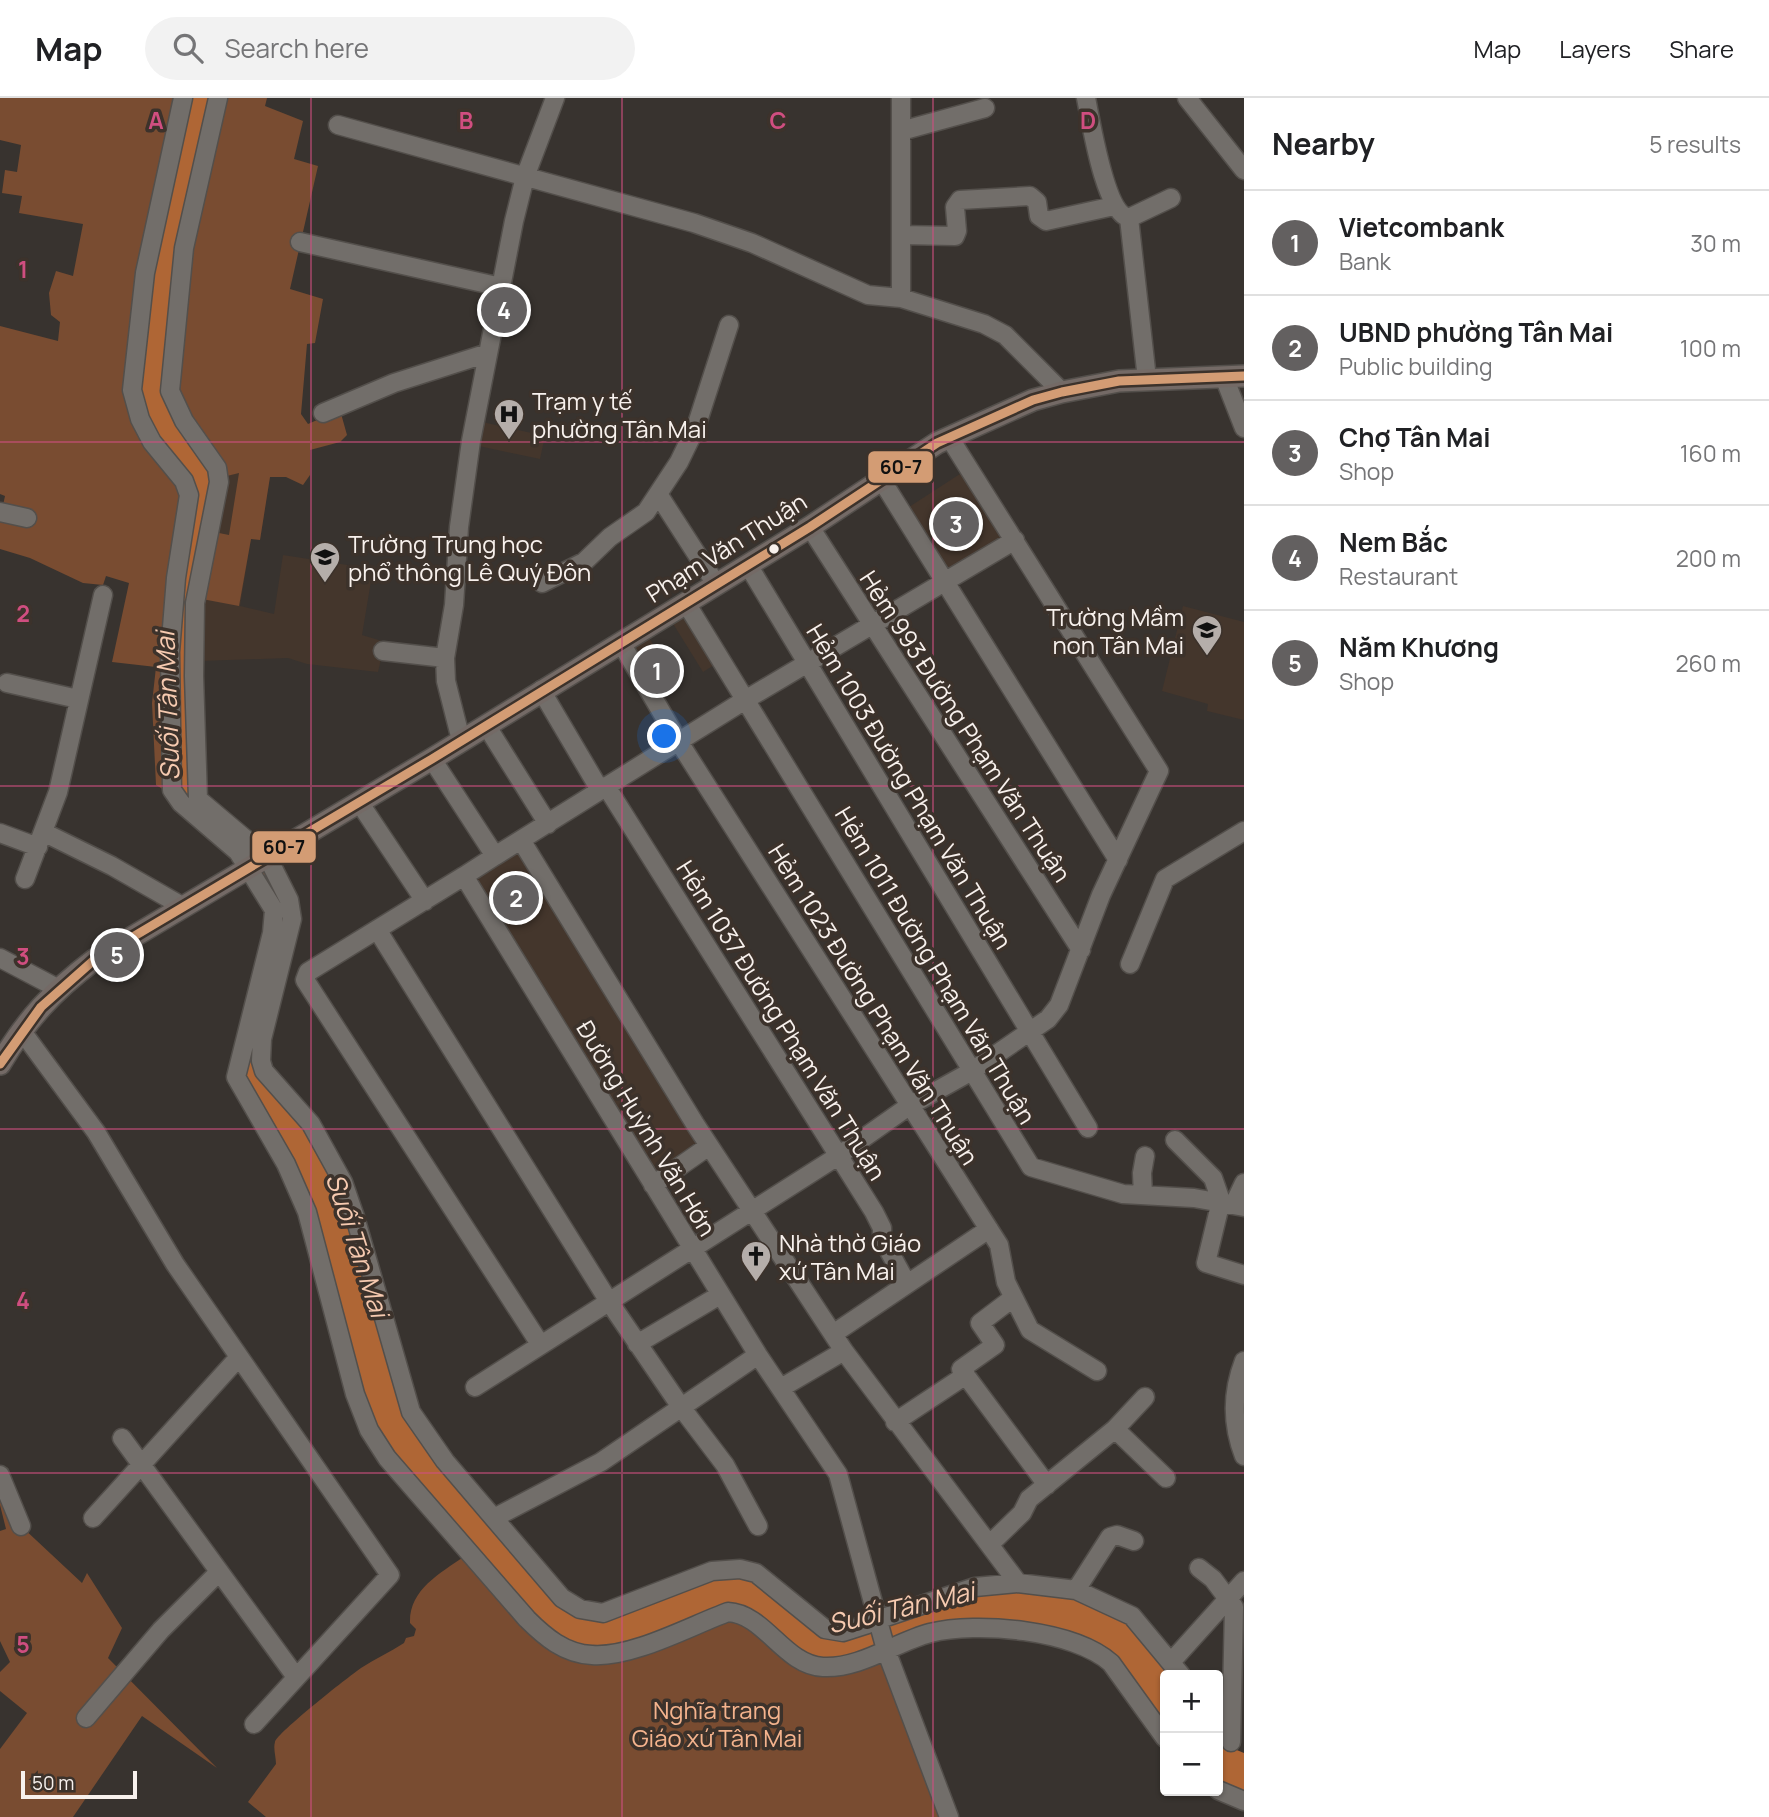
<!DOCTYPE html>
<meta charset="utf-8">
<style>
:root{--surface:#fff;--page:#f2f2f2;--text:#202124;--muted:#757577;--line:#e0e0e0;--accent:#636060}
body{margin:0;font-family:Manrope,sans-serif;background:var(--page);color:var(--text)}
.controls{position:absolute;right:21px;bottom:21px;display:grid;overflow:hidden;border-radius:7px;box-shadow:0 2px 5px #0004}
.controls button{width:63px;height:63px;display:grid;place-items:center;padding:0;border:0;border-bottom:2px solid var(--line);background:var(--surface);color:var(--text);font:35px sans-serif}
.scale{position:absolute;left:21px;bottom:18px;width:116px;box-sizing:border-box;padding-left:7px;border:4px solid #f8f1ed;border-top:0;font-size:19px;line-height:24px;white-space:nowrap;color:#f8f1ed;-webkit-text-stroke:5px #3c322b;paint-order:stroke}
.you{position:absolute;left:665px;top:639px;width:24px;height:24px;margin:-18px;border:5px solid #fff;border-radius:50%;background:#1a73e8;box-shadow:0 0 0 10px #1a73e833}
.badge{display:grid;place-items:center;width:46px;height:46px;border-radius:50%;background:var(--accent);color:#fff;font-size:23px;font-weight:700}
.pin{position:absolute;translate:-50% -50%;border:4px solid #fff;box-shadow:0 2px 7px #0006}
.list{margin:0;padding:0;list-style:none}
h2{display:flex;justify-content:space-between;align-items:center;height:91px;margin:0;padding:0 28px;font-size:30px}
h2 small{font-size:23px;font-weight:400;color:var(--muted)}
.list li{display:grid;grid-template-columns:46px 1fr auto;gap:21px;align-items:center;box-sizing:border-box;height:105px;padding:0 28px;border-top:2px solid var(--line)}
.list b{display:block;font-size:26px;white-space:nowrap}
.list p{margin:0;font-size:23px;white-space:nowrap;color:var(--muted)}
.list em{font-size:23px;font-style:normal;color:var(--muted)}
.icon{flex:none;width:38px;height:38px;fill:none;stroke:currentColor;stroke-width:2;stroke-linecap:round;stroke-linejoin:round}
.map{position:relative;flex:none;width:1244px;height:1719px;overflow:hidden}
header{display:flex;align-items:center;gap:42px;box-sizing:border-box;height:98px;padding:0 35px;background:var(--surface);border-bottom:2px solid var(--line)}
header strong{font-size:33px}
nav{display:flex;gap:38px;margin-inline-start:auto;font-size:24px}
.search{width:490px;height:63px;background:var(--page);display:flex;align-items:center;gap:18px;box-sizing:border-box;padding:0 24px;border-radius:38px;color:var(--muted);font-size:26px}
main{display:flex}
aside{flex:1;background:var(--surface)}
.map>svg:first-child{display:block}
.built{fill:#44362c}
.green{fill:#794c31}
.water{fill:#af6635}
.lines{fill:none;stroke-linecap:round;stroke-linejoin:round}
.minor-casing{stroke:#534f4b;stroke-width:21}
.major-casing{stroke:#534f4b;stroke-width:24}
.minor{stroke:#726e6a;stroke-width:18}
.major{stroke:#746a66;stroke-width:21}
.bus-1-casing{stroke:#3c322b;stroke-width:14}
.bus-1{stroke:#d39c74;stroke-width:9}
.grid{fill:none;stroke:#d04e80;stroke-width:2;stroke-opacity:0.55}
.bus-dot{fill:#f8f1ed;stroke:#3c322b;stroke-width:2.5}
.labels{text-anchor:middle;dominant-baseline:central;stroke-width:7;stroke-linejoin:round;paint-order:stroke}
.poi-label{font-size:24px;fill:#f8f1ed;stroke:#3c322b;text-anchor:start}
.street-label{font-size:24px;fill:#f8f1ed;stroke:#3c322b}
.park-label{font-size:24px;fill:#f4b38d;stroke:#3c322b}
.water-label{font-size:26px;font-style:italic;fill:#f6cab0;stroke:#3c322b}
.grid-label{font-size:23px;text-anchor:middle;font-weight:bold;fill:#d04e80;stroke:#3c322b;stroke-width:7;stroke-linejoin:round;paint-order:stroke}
.line-badge{stroke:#3c322b;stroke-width:2.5}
.pale-badge-label{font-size:19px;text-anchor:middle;font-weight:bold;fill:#111}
</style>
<header>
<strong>Map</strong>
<div class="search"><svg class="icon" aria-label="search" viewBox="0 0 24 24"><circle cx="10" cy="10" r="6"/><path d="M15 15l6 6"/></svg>Search here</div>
<nav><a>Map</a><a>Layers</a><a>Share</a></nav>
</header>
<main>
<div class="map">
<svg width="1244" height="1719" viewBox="0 0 1244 1719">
<rect width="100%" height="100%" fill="#38332f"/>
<path class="built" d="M478,323L545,338L540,361L474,347Z
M240,374L270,379L260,442L251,441L240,508L274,516L283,457L373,471L362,537L385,544L378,574L307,566L288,560L200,563L202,501L223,379Z
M963,374L1005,440L948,477L906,411Z
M1183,508L1244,524V622L1207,613L1208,606L1162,593Z
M686,515L717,565L703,574L672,524Z
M648,538L676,584L657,595L630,549Z
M521,752L701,1045L655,1078L472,783Z"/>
<path class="green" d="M0,0H267L265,8L303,23L294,61L318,68L290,191L323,201L315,245L307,246L301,316L308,326L340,312L347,337L340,344L310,352V377L303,387L286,379H270L260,442L251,441L239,508L202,501L214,434L229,437L239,375L223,379L166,693L156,687L152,605L156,569L112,564L129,485L106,478L103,487L83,485L30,460L0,451V421L5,398L0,396V228L58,243L60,224L51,217L49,195L56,173L73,178L83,126L19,115L22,98L2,95L5,72L17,74L21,47L0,42Z
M0,1386L21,1428L82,1485L87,1475L122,1530L108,1560L217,1670L142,1618L73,1719H0V1651L27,1615L0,1593V1574L10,1564L0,1543V1433L6,1431L0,1407Z
M465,1458L532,1533L727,1520L883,1559L943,1719H266L248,1704L276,1666C276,1659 273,1650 275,1644C277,1635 348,1579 361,1570C375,1561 390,1554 404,1545L406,1540L414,1538L416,1531L410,1525C409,1492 439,1476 465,1458Z"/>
<path class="water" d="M188,0H213L165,292L212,371L191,683L255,756L286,810L255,951L304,1026L339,1090L398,1297L576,1515L714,1478L746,1477L822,1535L975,1494L1017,1490L1075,1497L1132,1524L1175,1577H1165V1630L1115,1562L975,1524L836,1563H817L749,1515L615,1549L585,1551L548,1533L381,1344L365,1310L315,1119L242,981L280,815L177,690L176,554L194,397L158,342L137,292L151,175Z
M1218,1638L1227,1648L1244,1655V1698L1218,1685Z"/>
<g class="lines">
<g class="minor-casing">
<path id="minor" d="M183,0L145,175L132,292L140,321L152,344L184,383L189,397L176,480L170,554L172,692L181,705L238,754L274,812L272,835L236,979L286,1066L307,1114L355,1296L369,1332L387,1360L527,1521C545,1539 565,1556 592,1557C632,1560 690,1528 728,1514C765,1516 784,1567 823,1569C860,1571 896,1544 930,1535C977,1523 1074,1532 1111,1565L1165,1640
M218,0L184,150L170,293L184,323L217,370L219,384L195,505L194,578L198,701L268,760L289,802L292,821L262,941L261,963L264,973L311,1026L343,1084L355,1119L411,1314L445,1363L562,1500L580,1511L603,1515L712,1473L740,1471L756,1475L825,1531L843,1534L868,1526
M901,0V200L984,226L1005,237L1062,294
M1086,0C1091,24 1105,115 1129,120L1171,100
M1187,0L1244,72
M338,27L694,125L752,145L868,197L901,200
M901,33L985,10
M1129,120L1147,281
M901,137L955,138L957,133L955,109L960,102L1030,98L1037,104L1039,118L1046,123L1114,108
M300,144L501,189
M1224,279L1244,330
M323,315L394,285L488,255
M881,381L1118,762
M658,396L716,486
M0,414L27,420
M810,429L1081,852
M748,467L1088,1030
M542,485L584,464L610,439L646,414L679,364L696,329L729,227
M686,505L1031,1069L1123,1096L1194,1100L1244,1109
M621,545L679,644L999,1147L1006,1184L1030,1232L1097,1273
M383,553L445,560
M7,585L78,601
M541,592L600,692
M486,627L548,726
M461,642L446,583L445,560L454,507L459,429L471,343L514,123L525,79L555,0
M432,661L495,758L464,778L758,1257L838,1376L886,1552L949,1719
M606,688L874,1114L882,1130V1140L907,1186
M359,704L425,803
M43,734L112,768L182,808
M0,735L38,749
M521,742L695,1026L844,1253L1018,1485
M495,758L745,602L1015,442
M464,778L308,874L305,882L540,1246
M25,781L58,694L103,497
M378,833L608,1202L681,1309L725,1367L758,1428
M0,860L57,890
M1130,866L1165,781L1244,733
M21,932L96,1034L175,1166L390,1477L254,1626
M1175,1042L1213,1080L1221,1103L1206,1165L1244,1177
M653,1087L709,1048
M1143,1097L1142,1075L1145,1058
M1234,1106L1244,1085
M1013,1200L980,1225L995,1247L961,1271L1047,1387
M833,1236L989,1131
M637,1246L720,1197
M1244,1263C1232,1294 1232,1327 1244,1358
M475,1289L838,1058L909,1008L972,973L1048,921L1059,907L1101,797L1159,673L949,339
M781,1290L844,1253
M895,1324L966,1277
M1115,1331L1166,1380
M122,1340L296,1579
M0,1377L21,1428
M93,1420L239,1259
M494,1420L601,1364L758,1257
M990,1446L1022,1415L1029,1401L1115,1331L1145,1299
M1199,1470L1213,1481L1234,1509L1231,1644
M1076,1492L1110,1439L1117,1437L1134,1443
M877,1522L975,1489L1018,1485L1076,1492L1132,1518L1181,1577
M1172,1563L1244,1483
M86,1620L161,1532L219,1474
M1218,1692L1244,1703"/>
</g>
<g class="major-casing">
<path id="major" d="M0,966C27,921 52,894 94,862L432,661L810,429L937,345L1033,302L1062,294L1119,283L1244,278"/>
</g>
<use href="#minor" class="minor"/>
<use href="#major" class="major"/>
<g class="bus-1-casing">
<path id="bus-1" d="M0,966L41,909L94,862L432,661L810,429L937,345L1033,302L1062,294L1119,283L1244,278"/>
</g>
<use href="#bus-1" class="bus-1"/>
</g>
<path class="grid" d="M311,0V1719M622,0V1719M933,0V1719M0,344H1244M0,688H1244M0,1031H1244M0,1375H1244"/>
<defs>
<g id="hospital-pin" transform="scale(1.575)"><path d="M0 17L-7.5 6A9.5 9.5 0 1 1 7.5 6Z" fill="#b5aeaa" stroke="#3c322b"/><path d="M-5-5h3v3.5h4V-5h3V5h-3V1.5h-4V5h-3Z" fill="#111"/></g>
<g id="school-pin" transform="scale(1.575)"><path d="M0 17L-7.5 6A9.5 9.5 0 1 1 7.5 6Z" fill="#b5aeaa" stroke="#3c322b"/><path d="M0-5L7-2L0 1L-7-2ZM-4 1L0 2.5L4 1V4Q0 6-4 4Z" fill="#111"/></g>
<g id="church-pin" transform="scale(1.575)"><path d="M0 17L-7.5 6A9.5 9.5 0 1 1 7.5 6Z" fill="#b5aeaa" stroke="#3c322b"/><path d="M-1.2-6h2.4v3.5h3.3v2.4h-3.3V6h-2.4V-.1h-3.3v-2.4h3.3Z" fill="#111"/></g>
</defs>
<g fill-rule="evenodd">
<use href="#hospital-pin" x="509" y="316"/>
<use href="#school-pin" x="325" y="459"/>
<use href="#school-pin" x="1207" y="532"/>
<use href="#church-pin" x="756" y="1158"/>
</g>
<circle class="bus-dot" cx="774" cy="451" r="6"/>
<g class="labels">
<g class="poi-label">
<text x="532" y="302">Trạm y tế<tspan x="532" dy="28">phường Tân Mai</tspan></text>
<text x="348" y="445">Trường Trung học<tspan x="348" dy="28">phổ thông Lê Quý Đôn</tspan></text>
<text x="1184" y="518" text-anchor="end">Trường Mầm<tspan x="1184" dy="28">non Tân Mai</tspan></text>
<text x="779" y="1144">Nhà thờ Giáo<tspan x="779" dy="28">xứ Tân Mai</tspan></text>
</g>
<g class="street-label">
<text transform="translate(726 449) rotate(-32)">Phạm Văn Thuận</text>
<text transform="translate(966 628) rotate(57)">Hẻm 993 Đường Phạm Văn Thuận</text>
<text transform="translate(910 688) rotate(59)">Hẻm 1003 Đường Phạm Văn Thuận</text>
<text transform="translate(936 867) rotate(59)">Hẻm 1011 Đường Phạm Văn Thuận</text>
<text transform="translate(874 906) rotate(58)">Hẻm 1023 Đường Phạm Văn Thuận</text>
<text transform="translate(782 922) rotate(58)">Hẻm 1037 Đường Phạm Văn Thuận</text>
<text transform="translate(647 1030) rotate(59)">Đường Huỳnh Văn Hớn</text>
</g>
<g class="park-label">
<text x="717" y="1611">Nghĩa trang<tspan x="717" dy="28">Giáo xứ Tân Mai</tspan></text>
</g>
<g class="water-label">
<text transform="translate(167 608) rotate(-92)">Suối Tân Mai</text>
<text transform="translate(358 1147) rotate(72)">Suối Tân Mai</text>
<text transform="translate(901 1509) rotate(-13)">Suối Tân Mai</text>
</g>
</g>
<g class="grid-label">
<text x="156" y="31">A</text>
<text x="466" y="31">B</text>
<text x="778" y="31">C</text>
<text x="1088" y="31">D</text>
<text x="23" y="180">1</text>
<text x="23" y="524">2</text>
<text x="23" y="867">3</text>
<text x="23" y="1211">4</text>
<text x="23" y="1555">5</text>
</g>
<g class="line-badge">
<rect x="867" y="352" width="67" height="34" rx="7" fill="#d39c74"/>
<rect x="251" y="732" width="66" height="34" rx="7" fill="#d39c74"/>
</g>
<g class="pale-badge-label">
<text x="901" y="376">60-7</text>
<text x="284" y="756">60-7</text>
</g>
</svg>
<div class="controls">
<button>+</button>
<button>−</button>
</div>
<div class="scale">50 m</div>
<div class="you"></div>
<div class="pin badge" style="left:657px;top:573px">1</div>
<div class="pin badge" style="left:516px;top:800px">2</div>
<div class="pin badge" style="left:956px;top:426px">3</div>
<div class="pin badge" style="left:504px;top:212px">4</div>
<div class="pin badge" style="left:117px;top:857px">5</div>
</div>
<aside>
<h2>Nearby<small>5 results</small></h2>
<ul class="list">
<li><span class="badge">1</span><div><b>Vietcombank</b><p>Bank</p></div><em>30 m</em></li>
<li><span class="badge">2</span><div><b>UBND phường Tân Mai</b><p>Public building</p></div><em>100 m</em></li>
<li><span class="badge">3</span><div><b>Chợ Tân Mai</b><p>Shop</p></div><em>160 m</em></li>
<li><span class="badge">4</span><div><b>Nem Bắc</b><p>Restaurant</p></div><em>200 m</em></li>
<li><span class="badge">5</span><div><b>Năm Khương</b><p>Shop</p></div><em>260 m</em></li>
</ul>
</aside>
</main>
